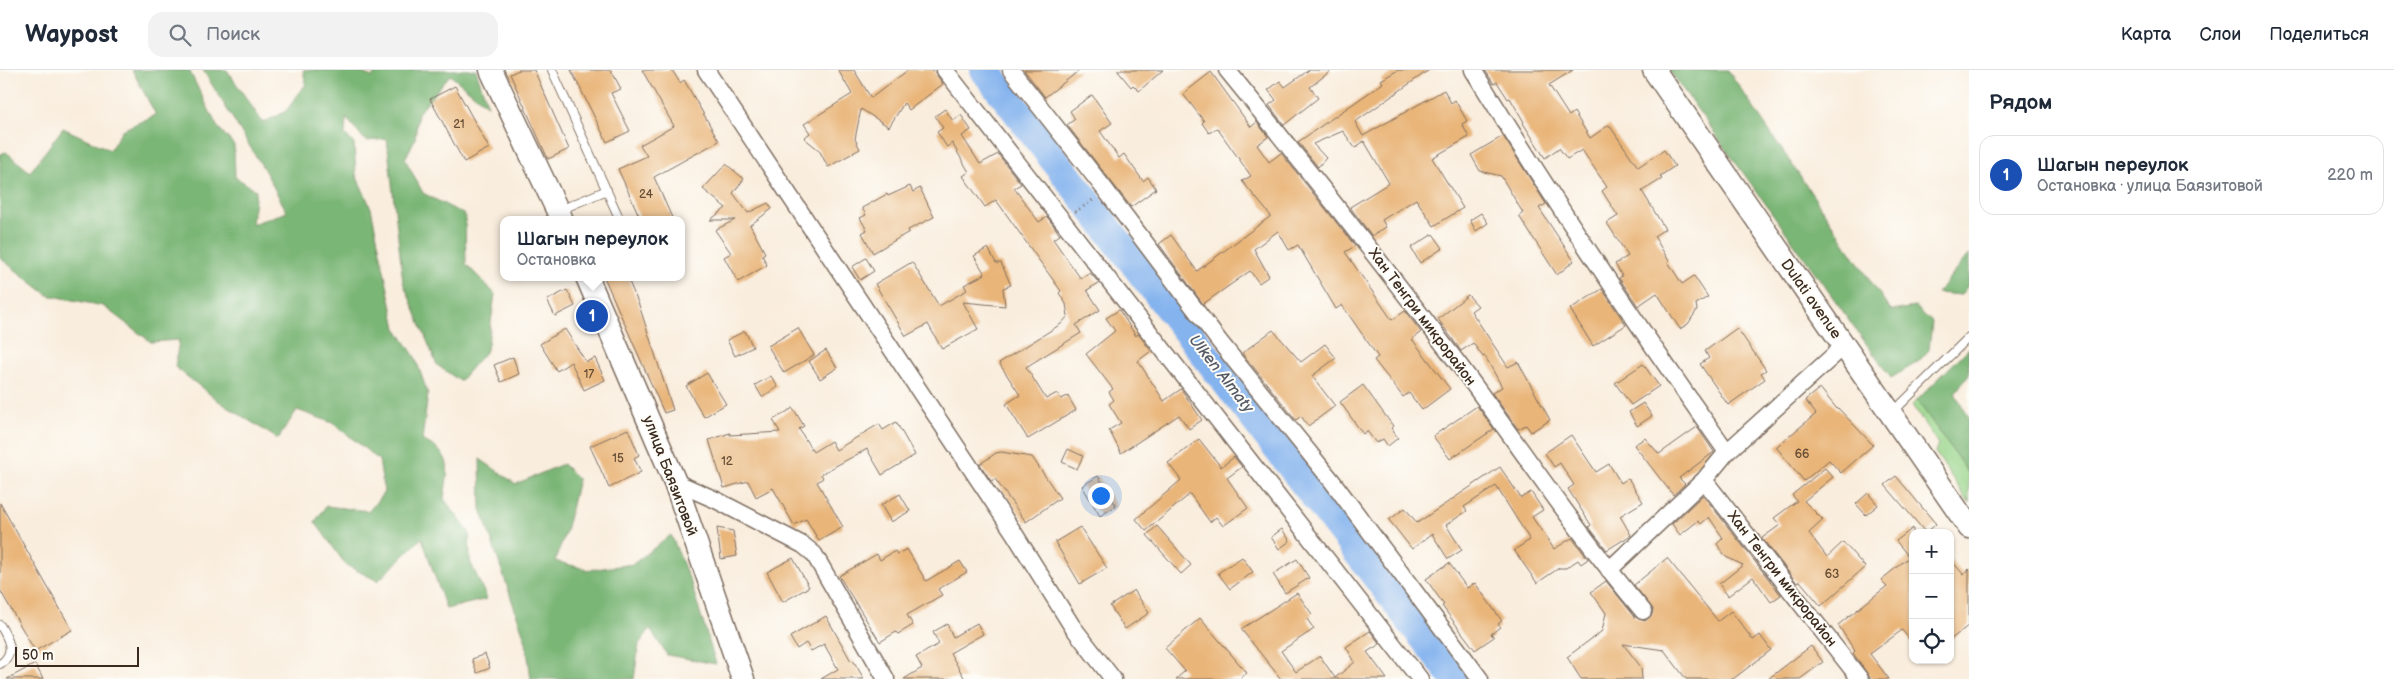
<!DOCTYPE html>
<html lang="ru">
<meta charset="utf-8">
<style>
:root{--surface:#fff;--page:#f2f2f3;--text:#1f2937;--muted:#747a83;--line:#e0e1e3;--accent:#c8321e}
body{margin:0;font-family:"Balsamiq Sans",sans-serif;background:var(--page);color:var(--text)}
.controls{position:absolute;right:15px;bottom:15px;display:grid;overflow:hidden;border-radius:10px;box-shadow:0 1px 4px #0004}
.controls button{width:45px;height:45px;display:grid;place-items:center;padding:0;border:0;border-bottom:1px solid var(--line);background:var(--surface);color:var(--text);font:25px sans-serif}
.scale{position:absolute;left:15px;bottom:12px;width:124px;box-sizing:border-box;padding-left:5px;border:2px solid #3b2a1e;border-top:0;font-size:14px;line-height:18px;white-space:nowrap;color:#3b2a1e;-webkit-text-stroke:4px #fdfcf7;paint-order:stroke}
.you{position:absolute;left:1100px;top:425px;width:18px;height:18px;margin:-12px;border:4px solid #fff;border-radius:50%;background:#1a73e8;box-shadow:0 0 0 8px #1a73e833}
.badge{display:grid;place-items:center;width:32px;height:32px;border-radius:50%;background:var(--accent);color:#fff;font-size:16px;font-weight:700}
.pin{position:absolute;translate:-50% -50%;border:2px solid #fff;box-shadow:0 1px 5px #0006}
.popup{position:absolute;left:500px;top:146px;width:185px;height:65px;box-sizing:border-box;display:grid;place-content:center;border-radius:10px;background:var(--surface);filter:drop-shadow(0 1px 4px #0005);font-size:16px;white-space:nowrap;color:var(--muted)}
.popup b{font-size:19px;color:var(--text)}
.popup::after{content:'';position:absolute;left:50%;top:100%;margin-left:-10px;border:10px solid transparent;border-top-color:var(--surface)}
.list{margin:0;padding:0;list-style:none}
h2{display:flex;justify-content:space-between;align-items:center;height:65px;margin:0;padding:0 20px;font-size:21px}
h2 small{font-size:16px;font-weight:400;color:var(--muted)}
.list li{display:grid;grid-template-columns:32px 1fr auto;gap:15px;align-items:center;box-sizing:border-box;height:80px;margin:0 10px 10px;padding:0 10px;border:1px solid var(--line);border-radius:15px}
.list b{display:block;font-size:19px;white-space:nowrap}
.list p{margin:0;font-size:16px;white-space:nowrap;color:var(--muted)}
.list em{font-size:16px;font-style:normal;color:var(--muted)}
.icon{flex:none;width:28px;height:28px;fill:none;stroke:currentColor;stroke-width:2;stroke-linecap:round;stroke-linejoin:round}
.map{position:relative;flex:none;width:1969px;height:609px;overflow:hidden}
header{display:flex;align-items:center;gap:30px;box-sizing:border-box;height:70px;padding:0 25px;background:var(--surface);border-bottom:1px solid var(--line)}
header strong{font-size:24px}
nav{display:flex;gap:28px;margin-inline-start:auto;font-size:18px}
.search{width:350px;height:45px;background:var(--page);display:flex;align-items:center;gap:12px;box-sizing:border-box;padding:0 18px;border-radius:15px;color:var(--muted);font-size:19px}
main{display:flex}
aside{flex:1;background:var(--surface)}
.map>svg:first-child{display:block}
.green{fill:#98d58a;stroke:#6a8054}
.forest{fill:#7ab676;stroke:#5a704a}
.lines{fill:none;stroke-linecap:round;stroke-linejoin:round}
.river{stroke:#84b3ee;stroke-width:30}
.building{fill:#e9b579}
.lane-casing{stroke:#7e6e61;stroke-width:10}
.street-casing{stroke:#7e6e61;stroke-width:19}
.secondary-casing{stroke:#7e6e61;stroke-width:25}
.path{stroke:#7e6e61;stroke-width:3;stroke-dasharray:1 4;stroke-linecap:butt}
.lane{stroke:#fff;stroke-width:8}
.street{stroke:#fff;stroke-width:16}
.secondary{stroke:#fff;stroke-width:22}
.labels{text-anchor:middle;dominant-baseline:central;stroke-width:4;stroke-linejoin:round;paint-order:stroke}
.number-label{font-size:12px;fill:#664d35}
.street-label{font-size:15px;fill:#3b2a1e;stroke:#fdfcf7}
.water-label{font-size:16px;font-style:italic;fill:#555a67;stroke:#fdfcf7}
</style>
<header>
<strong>Waypost</strong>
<div class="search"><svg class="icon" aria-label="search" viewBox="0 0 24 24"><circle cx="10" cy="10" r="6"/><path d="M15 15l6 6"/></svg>Поиск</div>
<nav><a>Карта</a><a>Слои</a><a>Поделиться</a></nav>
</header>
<main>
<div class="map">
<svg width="1969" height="609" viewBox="0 0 1969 609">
<rect width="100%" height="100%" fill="#fdfcf7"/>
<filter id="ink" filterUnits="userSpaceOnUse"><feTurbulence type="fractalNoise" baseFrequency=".02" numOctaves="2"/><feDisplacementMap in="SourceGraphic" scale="10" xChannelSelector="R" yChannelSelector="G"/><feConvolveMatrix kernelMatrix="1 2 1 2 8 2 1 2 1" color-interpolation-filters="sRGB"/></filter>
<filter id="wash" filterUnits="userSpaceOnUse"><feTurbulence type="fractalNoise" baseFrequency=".0096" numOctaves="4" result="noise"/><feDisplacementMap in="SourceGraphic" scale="20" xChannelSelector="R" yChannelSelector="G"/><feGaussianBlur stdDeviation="1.12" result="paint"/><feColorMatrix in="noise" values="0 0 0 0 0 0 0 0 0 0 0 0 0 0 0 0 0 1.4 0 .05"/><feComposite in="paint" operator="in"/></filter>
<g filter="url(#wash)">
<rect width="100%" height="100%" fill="#f9eddd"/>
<path class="green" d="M1917,330L1969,404V433L1935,382L1938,374L1912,335Z"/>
<path class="forest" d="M132,0H189L217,56L234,75L235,107L256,120L252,154L287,142L265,101L203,0H227L263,53L286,41L306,14L303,0H355L372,7L378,0H476L488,36L450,5L418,43L415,69L405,89L423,123L465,145L466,194L495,224L487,280L460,311L437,295L403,212L387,69L366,71L346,48L345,64L354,74L356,105L371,138L396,258L415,287L428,324L422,370C455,386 448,397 444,429L469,462L470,491L487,529L446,539L422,468L378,511L346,495L315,452L326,436L369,441L384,422L379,390L333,353L297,340L278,369L220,332L175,297L179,270L151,272L103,236L48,225L0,188V84L6,82L30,102L63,58L110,80L122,60L156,45Z
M1669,0H1728L1891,241L1915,237L1932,252L1929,280L1918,292L1891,308Z
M1969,184V214L1961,225L1937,223Z
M1969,278V304L1955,323L1969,348V404L1917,330Z
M480,389L516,414L563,394L578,409L566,461L555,491L589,500L633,494L671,465L691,513L716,594L667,585L650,559L639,574L634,609H531L526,572L481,439Z"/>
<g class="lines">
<path class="river" d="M985,0L1456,609"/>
</g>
<g id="blocks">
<path class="building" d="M519,0H534L569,79L548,89L510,4Z
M571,0H611L621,19L611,23L630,61L607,72Z
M642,0H672L680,13L684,10L719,71L654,107L673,150H641L618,99L647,86L640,75L674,56Z
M838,0H854L871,28L908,0H933L943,14L909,40L904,33L889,57L861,39L855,69L860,79L828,97L819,80L804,68L810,63L804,54L852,24Z
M1024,0H1080L1045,27Z
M1117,0H1163L1139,21L1133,15L1131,17Z
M1309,0H1332L1310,17L1318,28L1284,55L1269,35L1276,30L1268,20L1280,11L1285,17Z
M1398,0H1429L1355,52L1363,66L1444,20L1451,33L1455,30L1467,51L1462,54L1469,67L1432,88L1463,138L1434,156L1416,129L1382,150L1386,157L1372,166L1350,137L1389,113L1364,71L1355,78L1343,61L1313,74L1326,88L1318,97L1298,72L1383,13L1381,10Z
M1485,0H1573L1549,15L1569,46L1574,42L1590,68L1609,55L1638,97L1664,80L1675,96L1660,106L1662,109L1642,121L1665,159L1654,166L1669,191L1668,192L1682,214L1694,206L1708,227L1696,234L1697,240L1688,254L1680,259L1657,223L1638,236L1619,208L1622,206L1615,194L1628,186L1607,153L1618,146L1602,121L1607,117L1582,80L1567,89L1559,78L1545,88L1523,53L1524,52L1510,28L1508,29L1497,12L1494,14Z
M1211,2L1251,57L1257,52L1268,67L1257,75L1269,92L1281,83L1355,176L1345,182L1392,250L1405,241L1421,262L1412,269L1450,319L1422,340L1409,323L1403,327L1374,290L1378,287L1342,235L1336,239L1298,175L1289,180L1278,161L1254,179L1269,206L1259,213L1250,201L1203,234L1159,174L1171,165L1197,201L1271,146L1242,111L1251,106L1217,58L1209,63L1202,53L1204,51L1183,24Z
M455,16L489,78L464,92L430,29Z
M1092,25L1112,53L1100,61L1119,88L1124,84L1143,111L1148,107L1156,119L1131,137L1067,55L1075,49L1070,41Z
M945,39L953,51L961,45L971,60L962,66L980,94L998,84L1021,114L1014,118L1039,152L1047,147L1054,156L1060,165L1053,169L1081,209L1090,203L1099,213L1087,220L1100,240L1076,255L1081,263L1026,297L1046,329L1057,323L1061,329L1068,326L1076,340L1028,369L1006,334L1020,325L999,293L1061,254L1068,246L1066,234L1059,223L1061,221L996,130L985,137L963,106L969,102L952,73L947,77L937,62L943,58L935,46Z
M1503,66L1546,134L1539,138L1574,191L1557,205L1519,146L1523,143L1501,106L1480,101L1471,85Z
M726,94L744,109L733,123L748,143L768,133L772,139L750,155L765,183L762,185L767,195L738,212L724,187L731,183L715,160L735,150H710L726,138L703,119Z
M910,116L913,122L920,118L934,147L908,160L909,162L873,183L862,163L867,160L860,148L866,145L862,138L887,124L888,126Z
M1481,143L1488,153L1476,161L1470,150Z
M1433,164L1443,178L1420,193L1411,178Z
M988,178L996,193H1001L1011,215L1003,218L1005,236L963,232L978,259L942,279L928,254L906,266L875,214L912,192L939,236L967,220L964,215L985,204L974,186Z
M866,188L874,201L860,210L852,197Z
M604,207H627L639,235L673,340L664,343Z
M1602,219L1626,255L1593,276L1570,239Z
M567,220L575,236L555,246L547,230Z
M1468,225L1478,236L1471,241L1508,297L1518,292L1550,350L1531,362L1526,355L1518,359L1492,323L1502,317L1485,286L1483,287L1473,273L1461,281L1438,249Z
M1119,240L1136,266L1138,264L1151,281L1138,291L1164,331L1181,319L1202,350L1189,359L1179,345L1121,383L1109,360L1121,353L1109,334L1114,330L1109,322L1113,319L1086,284L1115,261L1106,248Z
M798,258L814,285L784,303L768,276Z
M1737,258L1766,300L1761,303L1765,309L1728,335L1700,294L1709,288L1705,281Z
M565,259L586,292L595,288L605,310L584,320L571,292L557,301L540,274Z
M1273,260L1301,292L1325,274L1336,288L1312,306L1335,336L1308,356L1301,346L1296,350L1242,283Z
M745,261L753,277L735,286L727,270Z
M826,280L837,298L820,309L809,291Z
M513,287L519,304L501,312L494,295Z
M1643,294L1659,316L1631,335L1615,313Z
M707,303L726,334L704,347L686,316Z
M771,306L778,317L762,327L755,315Z
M1363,315L1393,356L1391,358L1398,368L1388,376L1383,369L1376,373L1367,361L1363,364L1340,332Z
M1820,318L1837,339L1838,338L1873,375L1841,403L1829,390L1804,411L1776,377L1816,344L1805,330Z
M1643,333L1652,346L1637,356L1629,342Z
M1477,336L1494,359L1450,389L1433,366Z
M793,338L804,356L799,359L813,382L831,371L836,380L879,354L883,360L896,352L915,385L882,405L867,379L821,404L823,408L817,412L843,457L819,471L806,449L794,455L773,418L756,427L748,411L724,418L709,370L730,363V365L780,362L773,350Z
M1697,357L1714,382L1679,408L1685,414L1673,425L1634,375L1645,368L1659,384Z
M628,359L639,385L634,388L641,402L609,418L590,376Z
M1571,365L1596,402L1609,394L1621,413L1628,408L1643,432L1620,446L1631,465L1607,480L1589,457L1591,455L1568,419L1574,415L1560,393L1554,397L1545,383Z
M1199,369L1221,397L1234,387L1242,397L1227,408L1248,438L1223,456L1216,447L1210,452L1190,424L1146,461L1136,449L1181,410L1168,393Z
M1068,379L1083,386L1077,399L1062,392Z
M1001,382L1032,387L1060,428L1026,452L995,409L991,411L980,394L996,383Z
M1500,397L1521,428L1531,422L1543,440L1532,447L1554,479L1572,468L1588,489L1581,494L1578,490L1566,498H1559L1537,513L1514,480L1530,470L1496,416L1464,437L1467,441L1446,455L1462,480L1448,489L1432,464L1412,479L1389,450L1405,438L1417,453Z
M1825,398L1833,407L1804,431L1823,450L1809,463L1827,487L1843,472L1865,497L1821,536L1800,511L1797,513L1762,468L1780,455L1774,448L1797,431L1792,425Z
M1098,406L1116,436L1100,446L1082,416Z
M1896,406L1936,454L1926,463L1885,415Z
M1868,423L1878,435L1866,445L1856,434Z
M900,424L910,441L891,452L881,435Z
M1703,425L1781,525L1771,532L1753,507L1728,526L1719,514L1743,495L1726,487L1717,474L1723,468L1709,447L1701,454L1698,451L1680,465L1672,454Z
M0,433L72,560L35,581L0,520Z
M1157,456L1191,495L1181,504L1147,465Z
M1080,457L1107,498L1080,514L1055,472Z
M717,458L733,461L737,486L721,489Z
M1913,458V574L1902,560L1870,584L1889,609H1871L1853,583L1855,581L1838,555L1887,516L1881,510L1909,487L1896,471Z
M1282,459L1290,471L1279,479L1271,467Z
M907,479L926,511L960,491L967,502L938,519L942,525L907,545L913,555L898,564L896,562L880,572L839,506L877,484L880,490L895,481L897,484Z
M1242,487L1253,502L1230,519L1218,503Z
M793,488L809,517L783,532L767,502Z
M1667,488L1718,551L1731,541L1753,570L1760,565L1771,580L1733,609H1686L1664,580L1623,574L1641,597L1642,609H1581L1567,587L1602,561L1606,543L1591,522L1606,511L1635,547L1645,551L1652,545L1653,539L1634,515Z
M1297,489L1309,508L1285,523L1273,504Z
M1950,489L1963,504L1969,499V555L1950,570Z
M1449,493L1467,518L1475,513L1502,551L1498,554L1500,557L1491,564L1494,567L1475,580L1442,536L1444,535L1426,509Z
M1134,520L1149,543L1125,559L1110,536Z
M1297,523L1312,544L1307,549L1314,559L1281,581L1296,602L1320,586L1335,608L1355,592L1346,577L1370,561L1380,574L1367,582L1387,609H1281L1241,559Z
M826,546L851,591L853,590L864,609H821L838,599L824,574L811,581L806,573L797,579L790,567Z
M1200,548L1247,603L1239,609H1176L1185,601L1165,578Z
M977,553L983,564L950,583L965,609H904L922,598L916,587L939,574L933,562L947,554L953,567Z
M1811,576L1823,592L1800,609H1768Z
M485,584L490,598L477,603L472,589Z
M35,594L43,609H7Z"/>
</g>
</g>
<g filter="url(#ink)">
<use href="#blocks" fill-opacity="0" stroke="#7e6e61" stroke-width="1"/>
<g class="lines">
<g class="lane-casing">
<path id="lane" d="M552,0L620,150
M560,140L607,120
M1892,343L1969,267
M0,555C8,568 17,583 0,594"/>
</g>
<g class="street-casing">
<path id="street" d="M706,0L1014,463L1072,556L1113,609
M945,0L1420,609
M1011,0L1107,122L1219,271L1332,411L1480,609
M1227,0C1306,97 1384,196 1460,296C1521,378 1577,463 1643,541
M1473,0C1553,130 1638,257 1727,382
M1704,410L1860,609
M675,412L716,430L803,475L814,484L886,609
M1609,500L1704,410L1727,382L1844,276"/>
</g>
<g class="secondary-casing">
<path id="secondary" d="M491,0L562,150
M1654,0L1969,457
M587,207L675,412L743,609"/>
</g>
<path class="path" d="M1075,142L1093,130"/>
<use href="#lane" class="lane"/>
<use href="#street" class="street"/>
<use href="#secondary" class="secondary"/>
</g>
</g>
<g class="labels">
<g class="number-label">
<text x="459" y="54">21</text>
<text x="646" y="124">24</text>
<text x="589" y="304">17</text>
<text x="1802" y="384">66</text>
<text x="618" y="388">15</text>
<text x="727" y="391">12</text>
<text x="1832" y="504">63</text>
</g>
<g class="street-label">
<text transform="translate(1811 229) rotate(55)">Dulati avenue</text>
<text transform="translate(1422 247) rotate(53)">Хан Тенгри микрорайон</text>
<text transform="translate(670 406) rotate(69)">улица Баязитовой</text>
<text transform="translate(1782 509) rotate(52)">Хан Тенгри микрорайон</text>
</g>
<g class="water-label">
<text transform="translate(1221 304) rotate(52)">Ulken Almaty</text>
</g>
</g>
</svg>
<div class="controls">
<button>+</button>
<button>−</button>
<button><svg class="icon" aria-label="locate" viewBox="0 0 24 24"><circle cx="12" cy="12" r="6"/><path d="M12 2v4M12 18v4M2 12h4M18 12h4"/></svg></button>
</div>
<div class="scale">50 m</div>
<div class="you"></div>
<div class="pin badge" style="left:592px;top:246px;background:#1a4fb4">1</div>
<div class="popup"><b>Шагын переулок</b>Остановка</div>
</div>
<aside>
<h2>Рядом<small></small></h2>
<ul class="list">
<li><span class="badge" style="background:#1a4fb4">1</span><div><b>Шагын переулок</b><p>Остановка · улица Баязитовой</p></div><em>220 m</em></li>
</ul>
</aside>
</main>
